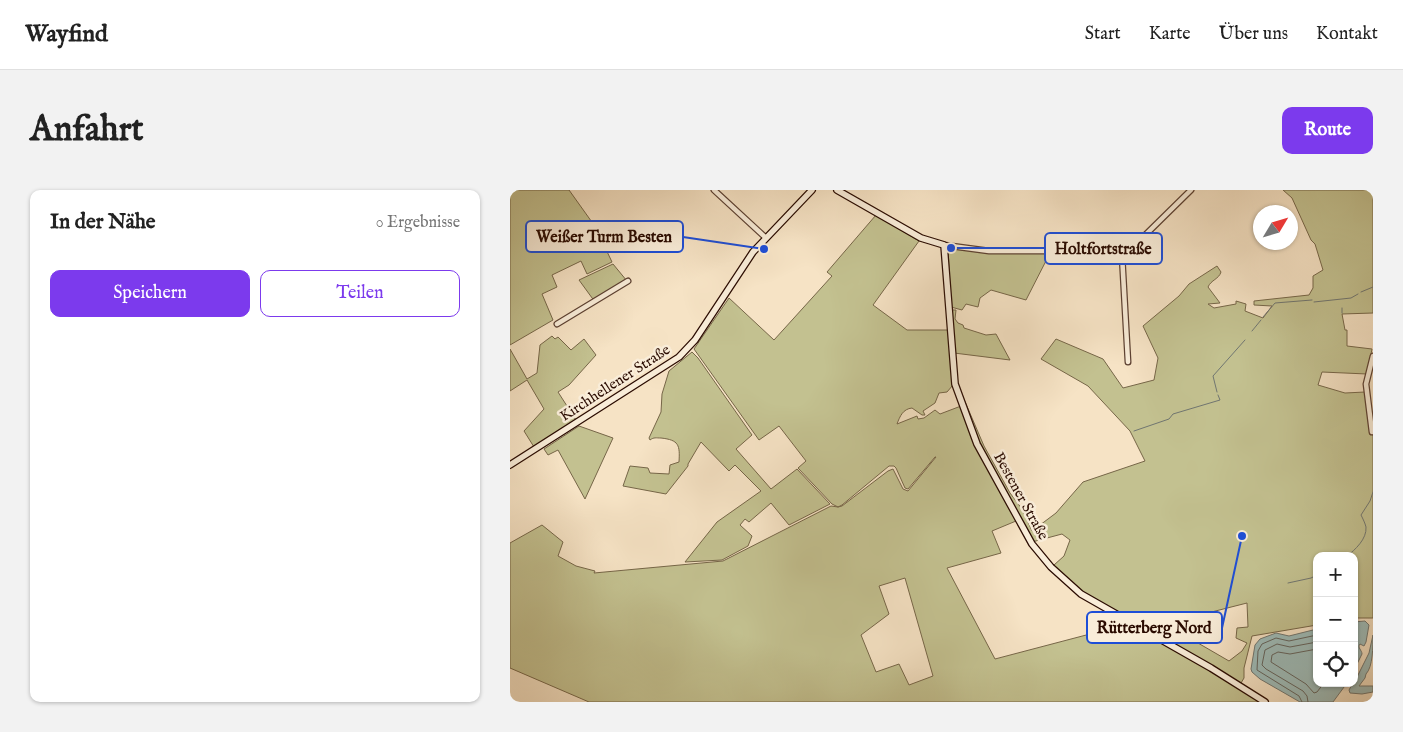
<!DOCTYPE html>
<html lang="de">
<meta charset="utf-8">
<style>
:root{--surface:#fff;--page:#f2f2f2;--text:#222;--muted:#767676;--line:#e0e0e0;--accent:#7c3aed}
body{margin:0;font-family:"IM FELL English",serif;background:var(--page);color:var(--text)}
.controls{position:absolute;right:15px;bottom:15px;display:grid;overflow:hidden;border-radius:10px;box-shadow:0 1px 4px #0004}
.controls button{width:45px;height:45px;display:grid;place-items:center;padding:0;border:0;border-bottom:1px solid var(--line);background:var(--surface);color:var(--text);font:25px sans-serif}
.compass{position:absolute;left:743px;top:15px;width:45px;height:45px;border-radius:50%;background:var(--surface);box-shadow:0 1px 4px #0004;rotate:52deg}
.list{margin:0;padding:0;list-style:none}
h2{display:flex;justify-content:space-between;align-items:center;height:65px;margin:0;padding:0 20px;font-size:21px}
h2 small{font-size:16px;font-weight:400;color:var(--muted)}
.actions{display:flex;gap:10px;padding:15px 20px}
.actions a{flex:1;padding:11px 0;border:1px solid var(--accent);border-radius:10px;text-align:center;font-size:18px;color:var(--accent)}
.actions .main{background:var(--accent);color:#fff}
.icon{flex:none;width:28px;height:28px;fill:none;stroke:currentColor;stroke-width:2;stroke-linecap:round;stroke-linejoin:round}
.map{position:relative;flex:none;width:863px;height:512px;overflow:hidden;border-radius:10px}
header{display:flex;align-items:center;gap:30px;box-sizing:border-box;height:70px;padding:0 25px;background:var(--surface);border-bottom:1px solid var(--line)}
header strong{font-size:24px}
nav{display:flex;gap:28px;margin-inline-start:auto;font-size:18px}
.intro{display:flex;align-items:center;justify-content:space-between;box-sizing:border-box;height:120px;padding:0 30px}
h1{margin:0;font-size:35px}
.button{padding:12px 22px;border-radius:10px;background:var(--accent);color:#fff;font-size:18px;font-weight:700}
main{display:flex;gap:30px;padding:0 30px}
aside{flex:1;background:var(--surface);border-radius:10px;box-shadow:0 1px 4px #0004}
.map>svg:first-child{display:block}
.green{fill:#c3c190;stroke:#766648;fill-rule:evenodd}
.water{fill:#9ebdbb;stroke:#707671}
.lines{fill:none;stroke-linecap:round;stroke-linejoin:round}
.shore{stroke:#64645e;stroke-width:1}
.stream{stroke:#707671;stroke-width:1}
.street-casing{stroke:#5d4132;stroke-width:7}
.secondary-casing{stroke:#2a0b01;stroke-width:8}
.street{stroke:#f9edd9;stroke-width:4.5}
.secondary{stroke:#f9edd9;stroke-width:5.5}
.labels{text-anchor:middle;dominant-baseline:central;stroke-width:5;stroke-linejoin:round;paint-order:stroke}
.street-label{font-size:15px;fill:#2a0b01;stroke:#f9edd9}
.leader{fill:none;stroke:#1d4ed8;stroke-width:2}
.callout-dot{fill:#1d4ed8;stroke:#f9edd9;stroke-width:2}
.callout{fill:#f9edd9;stroke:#1d4ed8;stroke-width:2}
.callout-label{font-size:16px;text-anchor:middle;font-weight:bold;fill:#2a0b01}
</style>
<header>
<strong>Wayfind</strong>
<nav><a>Start</a><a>Karte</a><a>Über uns</a><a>Kontakt</a></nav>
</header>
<div class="intro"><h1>Anfahrt</h1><a class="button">Route</a></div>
<main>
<aside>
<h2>In der Nähe<small>0 Ergebnisse</small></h2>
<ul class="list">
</ul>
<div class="actions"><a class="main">Speichern</a><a>Teilen</a></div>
</aside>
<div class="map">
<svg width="863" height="512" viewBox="0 0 863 512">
<rect width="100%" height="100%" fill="#f6e3c5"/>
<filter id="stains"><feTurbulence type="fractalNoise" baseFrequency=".004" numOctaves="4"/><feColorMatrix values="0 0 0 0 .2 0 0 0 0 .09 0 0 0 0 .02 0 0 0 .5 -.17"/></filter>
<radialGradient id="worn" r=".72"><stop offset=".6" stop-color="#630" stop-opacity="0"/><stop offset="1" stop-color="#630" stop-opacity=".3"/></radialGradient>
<path class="green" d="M0,0H59L84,35L91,50L63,61L92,51L102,72L77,84L71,71L42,85L47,97L32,104L43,130L0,155Z
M773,0H863V123L832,124L835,140H837V156L862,159L857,184L812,182L808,195L835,203L855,202L860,245L862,243L863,246V428H844V366H807V435L742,446L734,478V488L731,493L579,408L556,390L544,375L554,366L560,350L552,344L522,352L469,255L447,193L474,256L500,303L512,319L522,341L546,323L573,292L635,271L620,241L578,196L531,169L546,149L593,169L613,198L644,190L648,168L633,136L669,106L679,94L707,76L711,82C709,89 701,90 698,97L710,113L698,114L704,118L726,114V111L736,114L735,121L753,128L762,116L744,115V111L799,105L803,98V86L813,80L805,54L801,50L782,8ZM737,413L738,437L727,438L726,448L737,453L732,461L719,471L669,442L670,430Z
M366,25L409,51L363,115L397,140H438L443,195L437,202L429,203L425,213L413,221L415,225H412L402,218C393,219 390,226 387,234L407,226L408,229L414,228L425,220L430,224L451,216L471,267L506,331L482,341L491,363L437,378L485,469L618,434L714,487L753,512H79L0,478V353L32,335L53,352L48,366L66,376L85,381L84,383L213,371L321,316L328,317L332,316L378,281L383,279L393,299L398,301L426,267H425L398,299L395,298L386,278L384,276H379L332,315L328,317L322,314L288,278L296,271L269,236L249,250L184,159L219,108L264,150L322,86L317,82ZM395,388L423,486L399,495L389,474L366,482L351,445L379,424L369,396Z
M438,58L540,63L516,110L481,100L470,108L468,117L456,114L452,120L441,117Z
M103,74L117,91L85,112L69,90Z
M441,120H446L445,129L448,133L453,135L454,138L476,145L486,144L500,170L444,163Z
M42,146L45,149L48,147L61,160L74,149L86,165L59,195L48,202L66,230L24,257L14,241L34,219L17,190L0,201V159L17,189L27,183L30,155Z
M182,162L188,168L242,245L226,259L261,299L287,279L320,314L279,335L261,313L239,332L235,329L230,335L242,346L238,356L212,370L175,372L207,332L251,301L225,275L219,281L191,252L178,274V276L156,304L113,296L120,276L138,278L140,283L159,284L160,275L169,272C170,255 169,250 151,248C146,248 144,247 140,250L139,248L151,222L152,204L159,181Z
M69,236L103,248L75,309L48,260L38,265L34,259Z"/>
<path class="water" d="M855,431L859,435L856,452L854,456L850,454C847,458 852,460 852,464L844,480V432Z
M807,439V493H837L823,512H790L750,489L742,482L741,479L745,455L750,449L766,443L779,446Z
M863,445C863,456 863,477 856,484L855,488L849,496H863V502L852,504L840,503L839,500L843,493H844L859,463Z"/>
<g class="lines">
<path class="shore" d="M807,459L780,464L768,462L762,465L761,472L796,494L804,503L807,502L814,493
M792,512L789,506L747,480L748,461L752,454L766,448L779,451L807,445
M798,512L797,506L793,501L756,479L752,475L755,460L767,454L780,457L807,452"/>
<path class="stream" d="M851,102L863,97
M804,112L841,108L848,104
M832,118V123
M753,127L765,113L802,110
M742,141L751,130
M707,202L703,186L735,150
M624,241L659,229L663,224L710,210L708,205
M837,366C845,360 857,349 856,337C855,333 853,329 851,325L860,311L863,302
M778,393L801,388L807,385"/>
<g class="street-casing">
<path id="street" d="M204,0L256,48
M434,55L479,61H535L594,67L607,66L612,65L623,57L681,0
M612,65L618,172
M47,134L118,91
M862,242L856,194L863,166"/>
</g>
<g class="secondary-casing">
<path id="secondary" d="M327,0L411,48L434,55L445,194L467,254L522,354L541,377L571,404L701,478L755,512
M0,275L169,167L185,150L243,62L302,0"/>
</g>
<use href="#street" class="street"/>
<use href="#secondary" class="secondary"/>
</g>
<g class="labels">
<g class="street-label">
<text transform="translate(105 193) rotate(-33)">Kirchhellener Straße</text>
<text transform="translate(511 306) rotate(61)">Bestener Straße</text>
</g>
</g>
<path class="leader" d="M254 59L173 47M441 58L535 58M732 346L712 438"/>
<g class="callout-dot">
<circle cx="254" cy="59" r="5"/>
<circle cx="441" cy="58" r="5"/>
<circle cx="732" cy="346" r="5"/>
</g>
<g class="callout">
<rect x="16" y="31" width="157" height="31" rx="5"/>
<rect x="535" y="43" width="117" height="31" rx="5"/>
<rect x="577" y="422" width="135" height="31" rx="5"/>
</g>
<g class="callout-label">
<text x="94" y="52">Weißer Turm Besten</text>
<text x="593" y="64">Holtfortstraße</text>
<text x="644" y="443">Rütterberg Nord</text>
</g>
<rect width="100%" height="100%" filter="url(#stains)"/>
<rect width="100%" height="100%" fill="url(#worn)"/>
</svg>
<div class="controls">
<button>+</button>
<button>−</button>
<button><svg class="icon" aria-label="locate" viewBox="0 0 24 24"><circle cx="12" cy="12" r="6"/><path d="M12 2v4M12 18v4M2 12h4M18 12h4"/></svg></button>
</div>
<svg class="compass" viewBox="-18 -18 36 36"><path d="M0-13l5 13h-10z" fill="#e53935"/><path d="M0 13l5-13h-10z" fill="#767676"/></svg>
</div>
</main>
